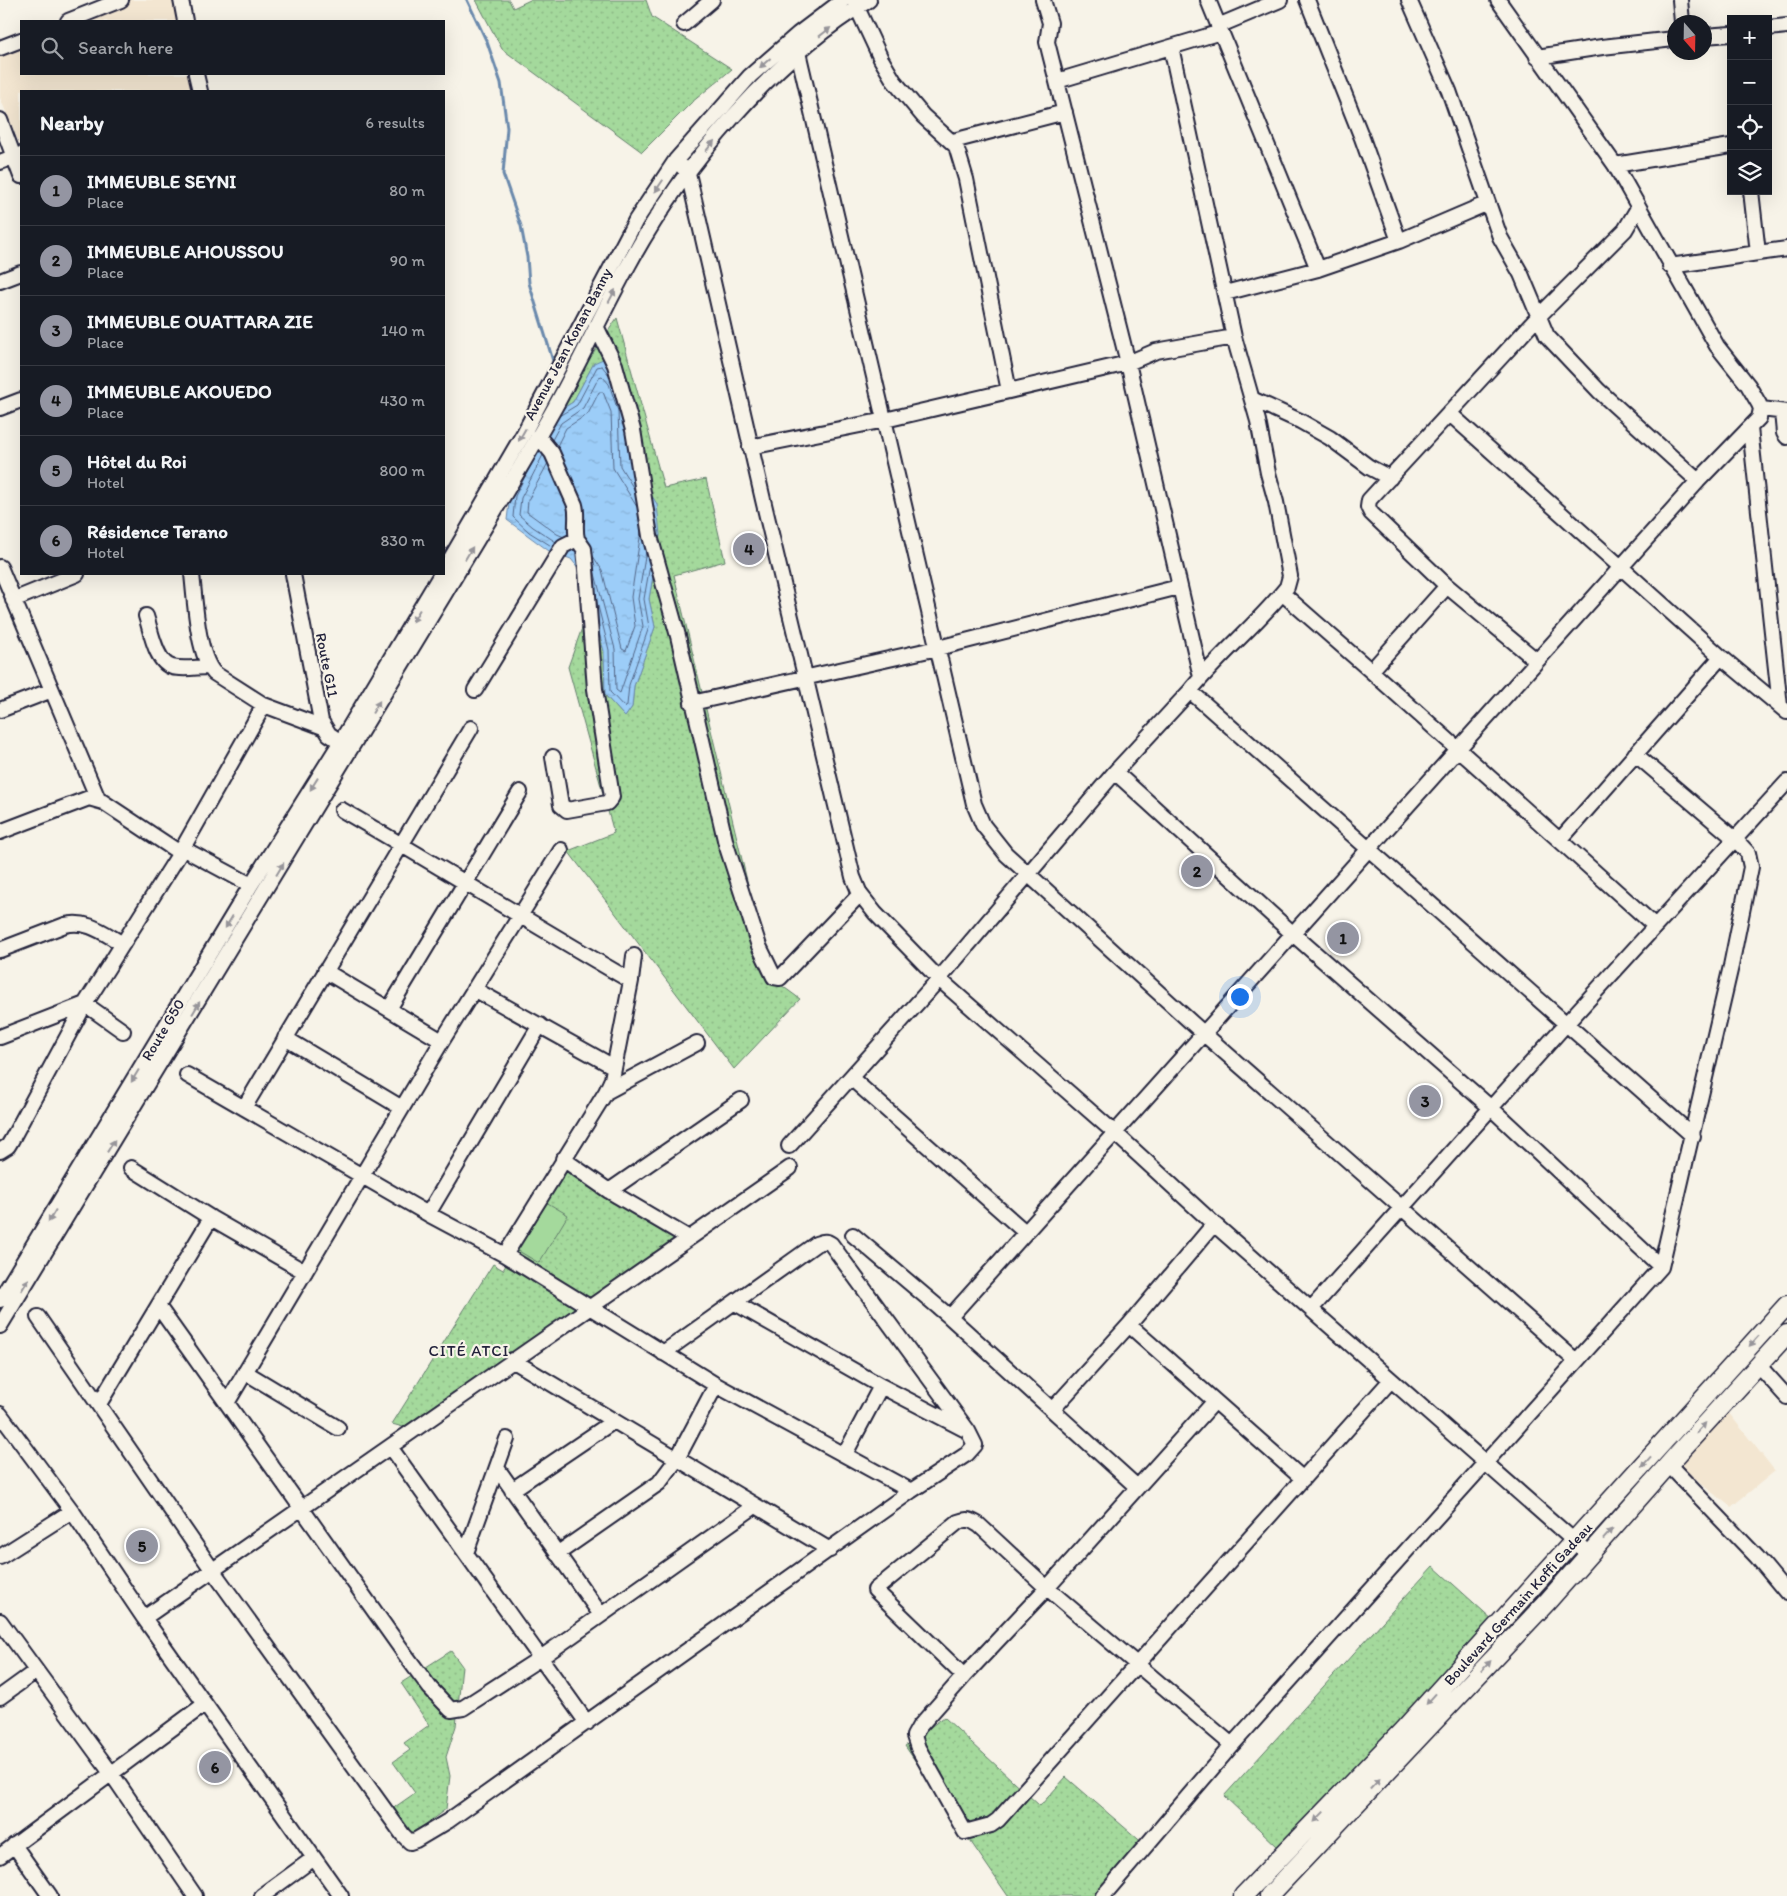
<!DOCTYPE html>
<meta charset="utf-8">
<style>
:root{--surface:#171b24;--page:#20242c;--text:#f1f3f6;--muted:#9ea1a6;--line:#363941;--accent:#9495a2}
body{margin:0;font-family:Itim,sans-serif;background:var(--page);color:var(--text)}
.controls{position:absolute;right:15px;top:15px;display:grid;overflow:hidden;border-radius:0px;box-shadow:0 5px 20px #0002}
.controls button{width:45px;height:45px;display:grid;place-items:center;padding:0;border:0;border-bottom:1px solid var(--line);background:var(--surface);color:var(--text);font:25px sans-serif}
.compass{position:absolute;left:1667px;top:15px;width:45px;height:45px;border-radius:50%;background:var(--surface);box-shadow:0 5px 20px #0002;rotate:160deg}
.you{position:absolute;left:1239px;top:996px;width:18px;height:18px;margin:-12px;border:4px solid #fff;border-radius:50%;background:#1a73e8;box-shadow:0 0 0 8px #1a73e833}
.badge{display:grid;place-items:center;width:32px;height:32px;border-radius:50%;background:var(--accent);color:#111;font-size:16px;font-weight:700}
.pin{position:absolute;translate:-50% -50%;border:2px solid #fff;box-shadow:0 1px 5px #0006}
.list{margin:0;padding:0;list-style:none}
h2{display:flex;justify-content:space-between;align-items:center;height:65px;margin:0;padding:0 20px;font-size:21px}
h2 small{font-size:16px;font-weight:400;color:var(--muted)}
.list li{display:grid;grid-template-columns:32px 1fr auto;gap:15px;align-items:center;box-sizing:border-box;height:70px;padding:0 20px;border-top:1px solid var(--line)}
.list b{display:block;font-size:19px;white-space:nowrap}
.list p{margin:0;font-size:16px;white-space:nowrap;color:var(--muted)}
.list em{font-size:16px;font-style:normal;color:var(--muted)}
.icon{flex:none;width:28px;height:28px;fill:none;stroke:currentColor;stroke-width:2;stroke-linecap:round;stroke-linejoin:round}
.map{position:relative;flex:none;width:1787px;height:1896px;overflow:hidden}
.search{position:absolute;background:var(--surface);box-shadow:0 5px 20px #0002;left:20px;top:20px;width:425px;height:55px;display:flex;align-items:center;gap:12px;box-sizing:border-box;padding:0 18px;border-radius:0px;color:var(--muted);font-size:19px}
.panel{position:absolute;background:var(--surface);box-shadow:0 5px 20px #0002;left:20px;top:90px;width:425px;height:485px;border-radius:0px}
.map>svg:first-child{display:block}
.built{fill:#f3e6d1}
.grass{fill:url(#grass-dots);stroke:#637e6c}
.garden{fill:#a4d99c;stroke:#637e6c}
.water{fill:url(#water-ripples);stroke:#6b89ac}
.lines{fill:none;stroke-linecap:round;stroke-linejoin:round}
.shore{stroke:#536687;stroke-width:1}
.stream{stroke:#6b89ac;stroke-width:3}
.minor-casing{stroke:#22223b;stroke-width:18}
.major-casing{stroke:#22223b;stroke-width:21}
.minor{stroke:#f7f3e8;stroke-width:14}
.major{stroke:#f7f3e8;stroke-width:18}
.oneway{fill:#97959a}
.labels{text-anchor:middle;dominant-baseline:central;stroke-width:4.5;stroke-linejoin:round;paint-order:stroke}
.street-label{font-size:15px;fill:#22223b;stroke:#f7f3e8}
.neighbourhood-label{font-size:16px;letter-spacing:1px;fill:#22223b;stroke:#f7f3e8}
</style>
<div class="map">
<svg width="1787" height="1896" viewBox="0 0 1787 1896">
<defs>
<pattern id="grass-dots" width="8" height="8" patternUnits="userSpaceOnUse" patternTransform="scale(1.25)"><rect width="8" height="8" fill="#a4d99c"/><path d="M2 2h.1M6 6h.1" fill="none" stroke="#8dba87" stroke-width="1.8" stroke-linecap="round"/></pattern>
<pattern id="water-ripples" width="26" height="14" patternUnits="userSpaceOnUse" patternTransform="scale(1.25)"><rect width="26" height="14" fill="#9ccdf8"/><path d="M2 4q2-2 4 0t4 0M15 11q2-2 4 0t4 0" fill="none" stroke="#86b0d6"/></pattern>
</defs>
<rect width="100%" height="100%" fill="#f7f3e8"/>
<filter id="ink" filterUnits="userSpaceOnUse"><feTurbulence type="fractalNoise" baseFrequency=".02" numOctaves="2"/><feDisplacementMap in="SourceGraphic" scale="10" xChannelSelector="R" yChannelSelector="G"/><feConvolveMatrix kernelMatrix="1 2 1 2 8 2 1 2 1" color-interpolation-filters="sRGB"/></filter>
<g filter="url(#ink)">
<path class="built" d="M129,0H175L178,21H77Z
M21,44V74H188L190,89L184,91H21V147L0,98V53Z
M1728,1412L1775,1471L1731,1507L1678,1466Z"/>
<path class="grass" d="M476,0H509L513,8L530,0H646L652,17L732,69L691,103L642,152L502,49Z
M617,318L664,488L706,479L725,561L674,575L770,977L800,999L734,1069L568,851L614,833L568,667L592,600L604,651L605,695L625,717L632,707L634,686L655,627L649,599L654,569L645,485L631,462V437L594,363L573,402L552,415Z
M563,1169L677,1239L403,1427L392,1424L493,1264L503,1270Z
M1433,1566L1494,1621L1278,1847L1224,1796Z
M451,1651L462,1666L456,1726L446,1757L450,1776L446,1809L411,1835L392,1809L415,1793L393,1762L410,1750L404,1743L429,1725L401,1683Z
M944,1717L1040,1806L1066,1777L1145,1845L1100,1896H1008L905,1746Z"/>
<path class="garden" d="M546,1202L568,1215L539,1263L517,1250Z"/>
<path class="water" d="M603,359L619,378L631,437V462L657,504L660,535L649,599L655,627L634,686L632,707L625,717L605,695L604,651L584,575L571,559L549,551L507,520L510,495L552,415L573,402L594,363Z"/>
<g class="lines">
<path class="shore" d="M559,416L577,405L597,367L602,366L609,375
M552,440L561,423L583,408L599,377L602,376L609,384L618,411L620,466L634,489
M557,446L566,428L588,414L599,392H603L611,412L613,468L637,507
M543,455L521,498L519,515L533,527L556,542
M533,461L515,496L513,517L529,532L553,547
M548,463L528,500L527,512L557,534L564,537
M593,556L602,570L622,649L626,651L635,626L631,597L641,531
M594,570L615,649L616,690L620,693L643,626L638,599L646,551
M596,598L609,650L610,692L625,708L627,705L629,685L649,627L644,599L650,565"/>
<path class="stream" d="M467,0L487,42L501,83L507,128L503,174L521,226L527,257L529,283L554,364"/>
<g class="minor-casing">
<path id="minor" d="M181,0L185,21
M1043,0L1050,23L1047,42L1128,363L1201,677
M1208,0L1318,269
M1307,0L1362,138L1399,241
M1409,0L1449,91L1500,237L1521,274L1547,336L1599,391L1698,481
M1680,0L1682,22
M854,1L881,59L894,81L923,116L956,146L966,179L1009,391
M68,21L121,0
M684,24L712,0
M1218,26L1280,0
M1768,28L1787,26
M1704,36L1731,34
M1171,47L1234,337L1258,421L1268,473L1276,502L1290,576L1287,587L1282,593L1371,671L1655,926
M0,48L21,40
M798,52L974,804L983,825L1006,854L1203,1033L1576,1361
M1537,57L1602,47L1674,39
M196,74L200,91
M1057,81L1221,32
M0,120L21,176
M953,141L1065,112
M676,160L688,173C741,408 796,643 853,877L860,894L875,913L939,979L1115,1133L1214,1224L1589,1554
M0,162L21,154
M1615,165L1731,146
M1751,191L1758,253L1787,249
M1670,266L1758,253
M0,281L21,273
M1225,293L1318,269L1399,241L1488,203
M596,326L615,365L633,430L650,536L678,636L726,844L759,946L774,977L780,978L860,894
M1252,399L1300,421L1330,438L1369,467L1390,478
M0,408L21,400
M1761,409L1787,412
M1782,412L1784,433L1787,437
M1449,413L1721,657L1787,712
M1750,428L1780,706
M538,436L552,453L575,505C578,516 574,527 577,539
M750,447L885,420L1128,363L1156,351L1234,337
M0,567L98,799
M444,570L524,433L636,220L676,160L750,76L798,34L843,0
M192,574C195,600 197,654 214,673L264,705L323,727
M293,574L321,721L329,734L348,747
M13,600L77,574
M146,616C151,631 156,663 172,667C183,670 197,667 208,667
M1537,661L1447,586L1371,513L1368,507L1369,500L1539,316L1625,230L1638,208
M1371,671L1447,586
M475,690L563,546L577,539L584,549L586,569L595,689L612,797L607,803L567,810L561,805L553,757
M1190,691L1693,1136
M692,703L938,648L1179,587
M0,710L52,690
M1115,772L1292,933L1491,1108L1661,1267
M342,810C439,866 534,925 631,981
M0,832L89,798L103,802L180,853
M1560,840L1721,657
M182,848L251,885
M0,950L65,925C87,919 105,934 123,944
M325,971L442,1041
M474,989L614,1067
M389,1009L520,792
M0,1037L85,1004L123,1031
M285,1038L402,1108
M187,1075L428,1214L505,1255L716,1385L911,1491
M851,1078L1025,1232
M606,1092L697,1043
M244,1108L471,728
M789,1146L939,979L1115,772L1190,691C1218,656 1254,627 1282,593
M0,1151L8,1146L11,1141L85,1004L180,853L264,705
M563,1159L609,1191L689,1238
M131,1168L211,1218L305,1272
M609,1191L741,1100
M428,1214L540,1025
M853,1235L950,1317L1137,1487
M505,1255L606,1092L612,1079L631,981L634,956
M0,1300L251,885L340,743L441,574
M735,1303L881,1386L964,1429
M158,1306L407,1657L430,1688L451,1710L463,1708L542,1657L755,1506
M1311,1309L1566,1024L1787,782
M38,1317L213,1571L403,1835L410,1842L416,1840L448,1821L911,1491L967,1454L975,1445L968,1431L831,1244C826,1240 822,1242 816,1244L663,1353
M950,1317L1698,481L1759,418L1761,409L1759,404L1748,385L1717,346L1615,165L1498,0
M1129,1325L1303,1479
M0,1326C149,1082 298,838 445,593C482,531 520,470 555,407C581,360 603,311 629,264C683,165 772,59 869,0
M512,1360L830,1550
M1759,1366L1787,1397
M245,1372L338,1428
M1215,1401L1047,1588L964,1676L875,1590L958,1522C967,1518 971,1520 979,1525L1047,1588L1232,1745
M227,1403L442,1041L561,850
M99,1404L211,1218
M1053,1409L1129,1325L1214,1224
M0,1414L72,1511L144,1618L341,1896
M390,1447L587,1723
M845,1454L881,1386
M1668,1464L1757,1557L1787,1593
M497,1468L601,1615
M512,1490L614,1421
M466,1553L507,1439
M557,1554L659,1483L677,1459L716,1385
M0,1557L72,1511
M144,1618L790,1168
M0,1621L111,1773L195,1896
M964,1676L919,1727L914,1736L918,1748L965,1832L991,1825L998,1820L1391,1380
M0,1697L36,1671
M14,1845L50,1896
M0,1856L205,1704
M262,1896L314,1858
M1103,1896L1232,1745L1661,1267L1731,966L1751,867L1748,853L1735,839L1635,754"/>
</g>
<g class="major-casing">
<path id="major" d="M1243,1896L1403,1730L1787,1305
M1269,1896L1547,1602L1683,1448L1787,1334"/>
</g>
<use href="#minor" class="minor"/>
<use href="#major" class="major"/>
</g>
<defs><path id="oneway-solid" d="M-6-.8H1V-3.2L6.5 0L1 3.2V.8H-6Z" transform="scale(1.25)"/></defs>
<g class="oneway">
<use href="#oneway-solid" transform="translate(825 32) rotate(-38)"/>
<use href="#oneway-solid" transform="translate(765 63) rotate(138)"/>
<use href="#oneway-solid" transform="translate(710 146) rotate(-51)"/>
<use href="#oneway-solid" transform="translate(659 186) rotate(124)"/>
<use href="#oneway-solid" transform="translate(612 296) rotate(-62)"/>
<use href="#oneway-solid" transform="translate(522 435) rotate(119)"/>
<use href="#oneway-solid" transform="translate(469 553) rotate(-59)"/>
<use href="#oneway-solid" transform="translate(416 616) rotate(121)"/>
<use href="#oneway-solid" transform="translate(376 707) rotate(-59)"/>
<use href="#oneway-solid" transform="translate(314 784) rotate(122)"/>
<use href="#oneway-solid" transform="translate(280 869) rotate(-59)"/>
<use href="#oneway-solid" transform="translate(229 922) rotate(121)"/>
<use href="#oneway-solid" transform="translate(196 1008) rotate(-59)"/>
<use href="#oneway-solid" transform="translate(135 1076) rotate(121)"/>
<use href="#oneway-solid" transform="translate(111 1146) rotate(-58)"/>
<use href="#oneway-solid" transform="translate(52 1216) rotate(121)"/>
<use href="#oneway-solid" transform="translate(25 1285) rotate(-58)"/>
<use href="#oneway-solid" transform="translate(1754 1341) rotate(132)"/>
<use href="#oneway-solid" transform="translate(1701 1428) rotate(-48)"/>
<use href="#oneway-solid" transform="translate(1646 1462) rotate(132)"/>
<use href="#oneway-solid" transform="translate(1608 1534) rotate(-48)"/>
<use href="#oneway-solid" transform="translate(1486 1666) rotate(-47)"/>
<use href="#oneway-solid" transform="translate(1431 1699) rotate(132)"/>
<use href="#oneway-solid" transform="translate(1375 1784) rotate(-47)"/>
<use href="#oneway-solid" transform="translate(1319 1817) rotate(134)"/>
</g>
</g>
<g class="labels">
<g class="street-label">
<text transform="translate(568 344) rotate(-62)">Avenue Jean Konan Banny</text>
<text transform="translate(327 665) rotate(79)">Route G11</text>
<text transform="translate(163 1030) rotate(-59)">Route G50</text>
<text transform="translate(1518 1604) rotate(-48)">Boulevard Germain Koffi Gadeau</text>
</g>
<g class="neighbourhood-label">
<text x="469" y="1350">CITÉ ATCI</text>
</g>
</g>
</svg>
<div class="controls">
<button>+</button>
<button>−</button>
<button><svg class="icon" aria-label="locate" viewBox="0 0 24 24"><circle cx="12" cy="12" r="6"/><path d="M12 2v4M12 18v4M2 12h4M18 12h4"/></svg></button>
<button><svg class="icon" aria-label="layers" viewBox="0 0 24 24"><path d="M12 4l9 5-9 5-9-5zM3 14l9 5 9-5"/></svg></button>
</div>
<svg class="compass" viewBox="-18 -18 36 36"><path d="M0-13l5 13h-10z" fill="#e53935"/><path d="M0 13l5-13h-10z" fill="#9ea1a6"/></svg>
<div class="you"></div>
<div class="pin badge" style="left:1343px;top:938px">1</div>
<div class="pin badge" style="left:1197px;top:871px">2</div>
<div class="pin badge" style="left:1425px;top:1101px">3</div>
<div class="pin badge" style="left:749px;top:549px">4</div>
<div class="pin badge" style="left:142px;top:1546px">5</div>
<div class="pin badge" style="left:215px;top:1767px">6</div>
<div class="search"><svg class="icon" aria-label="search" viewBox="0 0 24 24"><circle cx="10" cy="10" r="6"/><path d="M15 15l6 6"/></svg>Search here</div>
<section class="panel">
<h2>Nearby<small>6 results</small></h2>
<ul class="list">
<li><span class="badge">1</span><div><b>IMMEUBLE SEYNI</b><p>Place</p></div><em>80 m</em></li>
<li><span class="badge">2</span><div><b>IMMEUBLE AHOUSSOU</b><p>Place</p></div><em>90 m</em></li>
<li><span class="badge">3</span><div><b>IMMEUBLE OUATTARA ZIE</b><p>Place</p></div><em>140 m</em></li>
<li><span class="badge">4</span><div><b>IMMEUBLE AKOUEDO</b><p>Place</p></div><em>430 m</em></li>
<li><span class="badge">5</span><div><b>Hôtel du Roi</b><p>Hotel</p></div><em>800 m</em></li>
<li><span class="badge">6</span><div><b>Résidence Terano</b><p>Hotel</p></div><em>830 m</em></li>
</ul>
</section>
</div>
